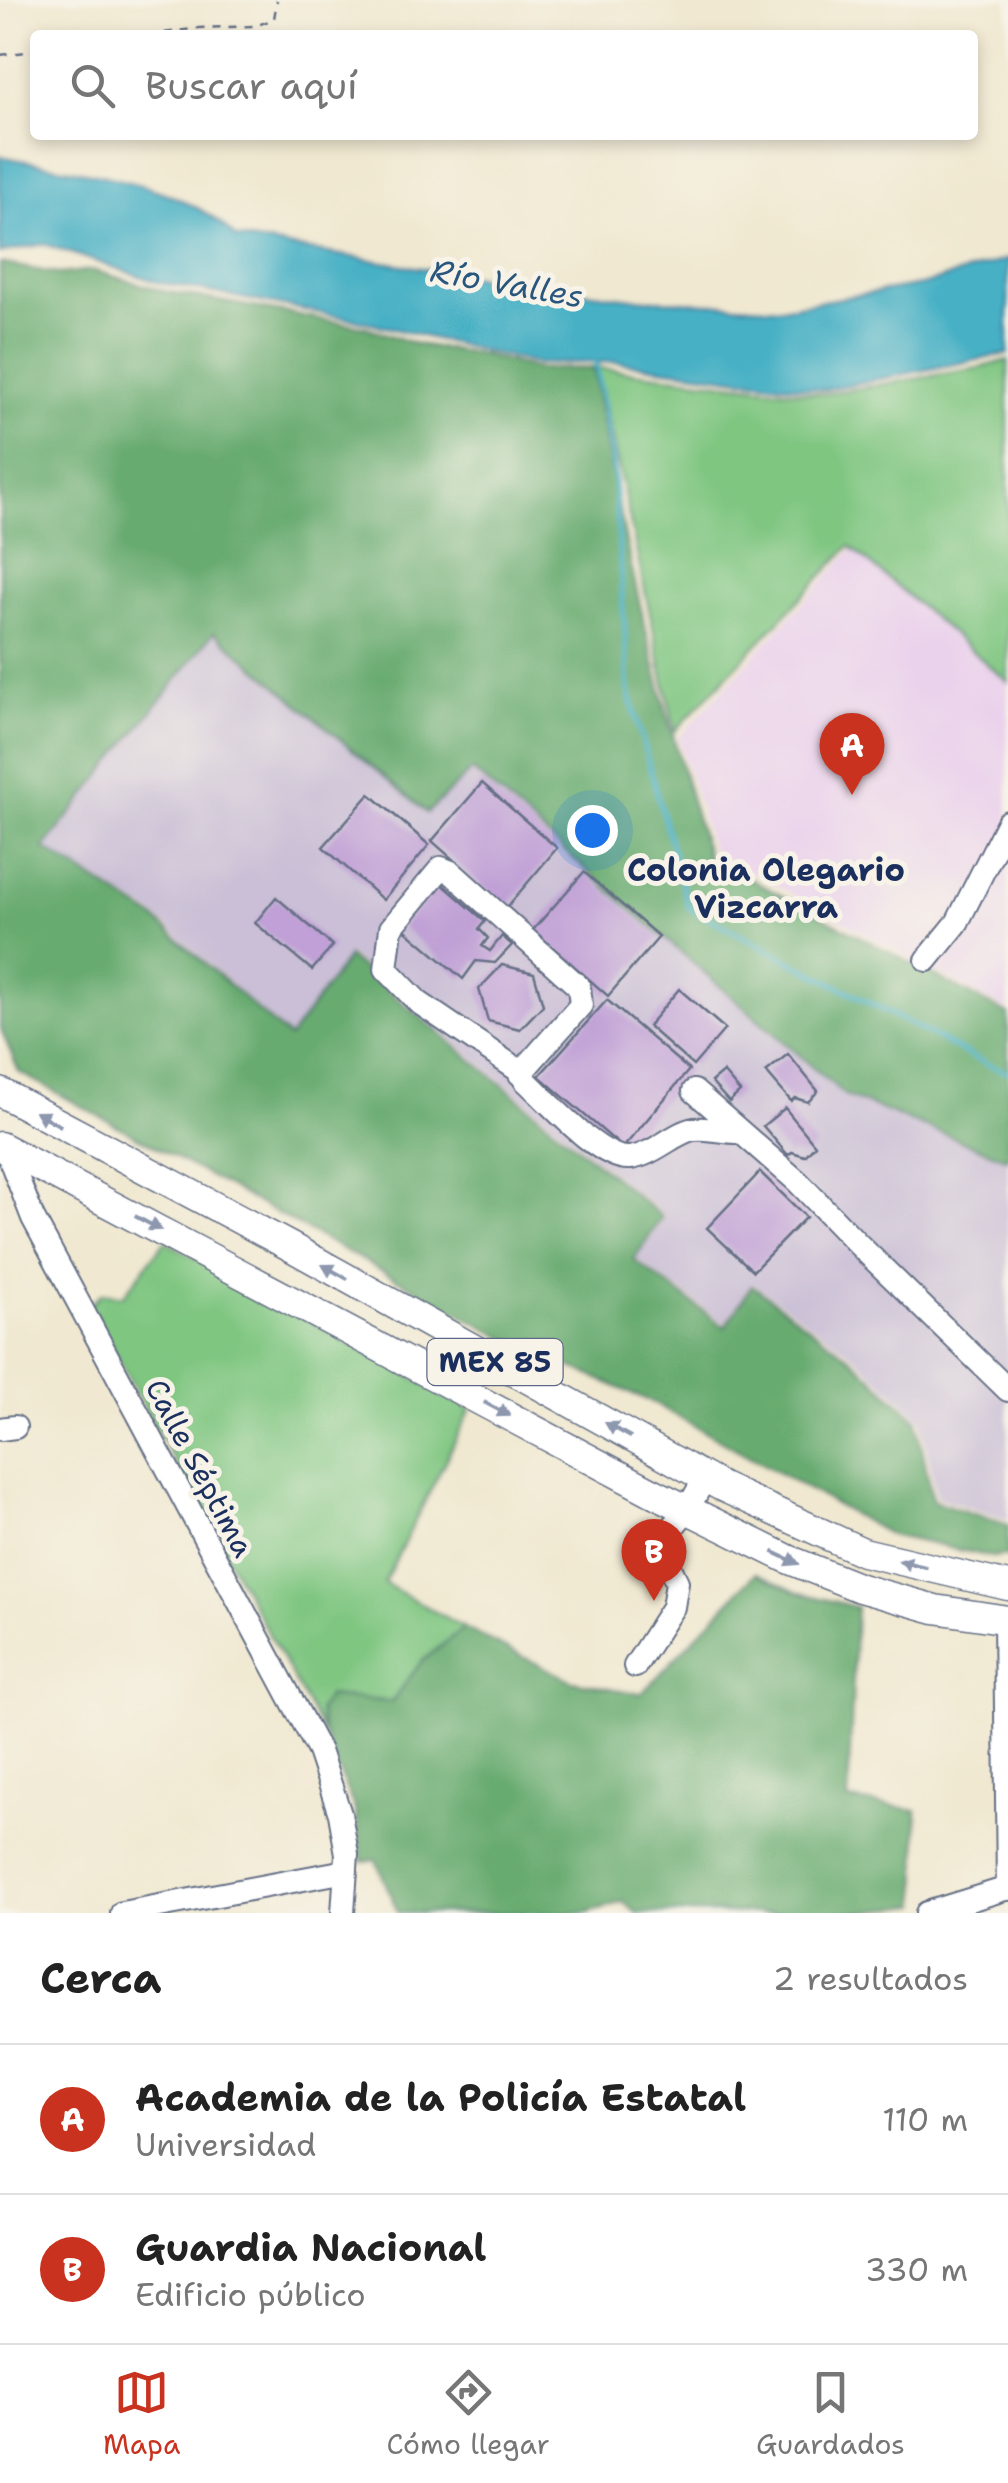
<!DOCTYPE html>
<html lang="es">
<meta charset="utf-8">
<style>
:root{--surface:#fff;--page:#f6f6f6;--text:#222;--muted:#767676;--line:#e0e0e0;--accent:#c8321e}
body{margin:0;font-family:"Shantell Sans",sans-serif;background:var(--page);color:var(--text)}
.you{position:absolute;left:592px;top:830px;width:35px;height:35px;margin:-25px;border:8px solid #fff;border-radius:50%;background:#1a73e8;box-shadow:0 0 0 15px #1a73e833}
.badge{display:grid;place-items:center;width:65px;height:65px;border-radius:50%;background:var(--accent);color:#fff;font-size:32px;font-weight:700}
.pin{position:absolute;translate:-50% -82px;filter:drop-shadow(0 2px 5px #0008)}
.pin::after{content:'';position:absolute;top:52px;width:35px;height:30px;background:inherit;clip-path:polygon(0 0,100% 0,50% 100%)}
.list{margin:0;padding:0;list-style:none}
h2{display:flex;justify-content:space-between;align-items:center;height:130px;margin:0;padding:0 40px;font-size:42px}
h2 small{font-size:32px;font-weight:400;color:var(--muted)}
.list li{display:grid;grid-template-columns:65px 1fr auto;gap:30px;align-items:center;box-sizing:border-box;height:150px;padding:0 40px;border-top:2px solid var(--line)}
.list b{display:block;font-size:38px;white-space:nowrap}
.list p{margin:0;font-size:32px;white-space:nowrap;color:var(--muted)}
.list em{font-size:32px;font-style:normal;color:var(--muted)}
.icon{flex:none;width:55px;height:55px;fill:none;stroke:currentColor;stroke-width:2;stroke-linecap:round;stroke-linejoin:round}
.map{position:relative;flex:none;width:1008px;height:1913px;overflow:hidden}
.search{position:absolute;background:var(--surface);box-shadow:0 5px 15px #0003;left:30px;right:30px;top:30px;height:110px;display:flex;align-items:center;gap:25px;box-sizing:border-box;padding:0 35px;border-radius:10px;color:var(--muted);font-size:38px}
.sheet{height:430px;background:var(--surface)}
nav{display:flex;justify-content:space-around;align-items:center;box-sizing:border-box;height:140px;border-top:2px solid var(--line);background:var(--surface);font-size:28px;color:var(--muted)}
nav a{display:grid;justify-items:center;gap:5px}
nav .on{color:var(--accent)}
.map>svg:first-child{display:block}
.built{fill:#ead1ec}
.industrial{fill:#cabfd6}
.green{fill:#7fc681;stroke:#4d7a70;stroke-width:2.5}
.forest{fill:#67ab6f;stroke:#416d66;stroke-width:2.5}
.water{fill:#46b0c5;stroke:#307092;stroke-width:2.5}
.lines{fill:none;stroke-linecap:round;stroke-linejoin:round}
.stream{stroke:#46b0c5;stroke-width:5}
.building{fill:#c0a0d6}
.minor-casing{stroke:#667086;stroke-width:26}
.major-casing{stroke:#667086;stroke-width:31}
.path{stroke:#667086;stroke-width:2.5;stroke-dasharray:8 8;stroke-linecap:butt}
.minor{stroke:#fff;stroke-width:22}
.major{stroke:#fff;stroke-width:28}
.oneway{fill:#8d97ae}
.labels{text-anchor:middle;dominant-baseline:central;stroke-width:10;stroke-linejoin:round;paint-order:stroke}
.shield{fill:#f7f3e8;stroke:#5d6a87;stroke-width:2.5}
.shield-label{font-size:28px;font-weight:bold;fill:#1b2f5e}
.street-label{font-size:30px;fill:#1b2f5e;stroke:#f7f3e8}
.water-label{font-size:32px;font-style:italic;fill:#28567d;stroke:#f7f3e8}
.neighbourhood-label{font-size:32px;font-weight:bold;fill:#1b2f5e;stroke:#f7f3e8}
</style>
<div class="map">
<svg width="1008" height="1913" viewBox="0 0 1008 1913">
<rect width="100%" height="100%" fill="#f7f3e8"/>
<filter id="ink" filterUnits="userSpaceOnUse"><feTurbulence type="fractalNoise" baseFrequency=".01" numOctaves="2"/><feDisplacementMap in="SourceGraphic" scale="20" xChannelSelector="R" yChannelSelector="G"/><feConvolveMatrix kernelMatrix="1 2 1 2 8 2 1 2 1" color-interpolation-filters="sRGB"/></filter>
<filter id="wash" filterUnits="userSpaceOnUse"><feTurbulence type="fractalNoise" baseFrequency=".0048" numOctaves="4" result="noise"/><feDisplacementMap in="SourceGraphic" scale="40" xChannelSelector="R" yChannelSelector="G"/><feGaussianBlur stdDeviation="2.25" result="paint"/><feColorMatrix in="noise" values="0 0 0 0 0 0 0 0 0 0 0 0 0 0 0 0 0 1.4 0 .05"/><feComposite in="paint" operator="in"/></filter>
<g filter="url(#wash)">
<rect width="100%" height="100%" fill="#f0e8d0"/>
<path class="built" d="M854,547L1008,683V1011L712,851L678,738Z"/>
<path class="industrial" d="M214,633L427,814L472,772L845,1096L1008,1160V1520L937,1498L920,1418L855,1357L752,1282L725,1324L636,1259L665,1216L349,955L289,1036L154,915L45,848Z"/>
<path class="green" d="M1008,360V682L850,546L675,731L597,368L823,394L979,368Z
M165,1241L471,1409L384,1583L464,1628L421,1662L392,1702L328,1696L319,1710L323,1733L89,1306L102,1293L123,1296Z"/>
<path class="forest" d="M0,263L59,274L92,270L164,291L366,327L416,344L482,354L538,369L593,368C620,533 659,697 708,857L1008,1014V1159L846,1096L472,770L427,813L214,632L44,848L153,917L289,1038L348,957L662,1217L634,1260L725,1327L752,1285L852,1359L916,1419L933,1501L1008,1525V1555L992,1557L890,1535L652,1402L508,1340L19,1072L0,1027Z
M756,1573L796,1592L856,1607L848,1800L917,1810L918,1905L853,1913H637L623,1902L584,1913H398L376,1860L362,1861L355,1810L323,1733L319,1710L328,1696L392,1702L421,1662L464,1628L573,1681L641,1694Z"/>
<path class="water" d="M0,156C75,172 184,180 236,238L513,283L633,298L780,308L921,285L1008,259V354L823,390L615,362L537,364L357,320L157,282L44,244L0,253Z"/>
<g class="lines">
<path class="stream" d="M595,360L613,464L629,692L688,907L984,1063L1008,1072"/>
</g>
<g id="blocks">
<path class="building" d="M482,783L557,848L507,907L432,841Z
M370,794L429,845L383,900L323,847Z
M584,872L659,937L608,996L533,930Z
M441,883L485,921L479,929L488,938L482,946L490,951L502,936L512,945L495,963L476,961L463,979L402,927Z
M276,897L333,946L312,970L255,923Z
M502,965L534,973L543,1005L520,1029L488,1021L479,989Z
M679,989L725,1029L693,1066L648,1026Z
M607,1000L689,1070L623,1148L539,1076Z
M788,1054L818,1091L808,1102L795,1098L791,1101L766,1072Z
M723,1072L740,1092L729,1102L711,1082Z
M785,1108L815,1145L805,1156L792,1152L788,1155L763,1126Z
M760,1172L806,1217L753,1271L707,1228Z"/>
</g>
</g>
<g filter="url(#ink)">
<use href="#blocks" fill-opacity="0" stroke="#667086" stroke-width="2.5"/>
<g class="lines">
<g class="minor-casing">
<path id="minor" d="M927,960L957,923L1008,822
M520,1074L581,1005L579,987L451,872L441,868L391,928L386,969L418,1002L518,1070L525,1080C547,1100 600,1161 630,1158C654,1155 675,1132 694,1129C709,1127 726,1133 741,1132
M694,1091L798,1182L858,1244L1008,1390
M6,1149L33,1218L319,1751L340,1814L347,1854L343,1913
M0,1429L15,1427
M1005,1619L1008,1889
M635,1666L673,1607L677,1582L667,1561L671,1529L687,1510L705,1478
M122,1913L346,1871
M927,1913L1008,1888"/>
</g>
<g class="major-casing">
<path id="major" d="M0,1092L291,1247L722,1487L863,1552L1008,1586
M0,1146L650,1491L790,1560L860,1588L935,1609L1008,1620"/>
</g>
<path class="path" d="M149,35L199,28L255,26L274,19L277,0
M0,55L35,51"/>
<use href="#minor" class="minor"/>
<use href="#major" class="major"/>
</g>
<defs><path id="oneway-solid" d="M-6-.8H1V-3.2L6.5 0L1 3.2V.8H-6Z" transform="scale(2.5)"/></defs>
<g class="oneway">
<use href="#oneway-solid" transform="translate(48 1119) rotate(-151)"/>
<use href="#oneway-solid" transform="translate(148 1223) rotate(28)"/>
<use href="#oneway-solid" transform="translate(335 1272) rotate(-151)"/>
<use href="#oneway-solid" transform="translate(497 1409) rotate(28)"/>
<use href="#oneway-solid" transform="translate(618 1430) rotate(-151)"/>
<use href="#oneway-solid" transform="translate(786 1558) rotate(25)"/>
<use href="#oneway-solid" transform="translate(913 1564) rotate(-167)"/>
</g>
</g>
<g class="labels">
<rect class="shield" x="427.5" y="1339" width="135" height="46" rx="8"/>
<g class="shield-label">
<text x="495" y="1362">MEX 85</text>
</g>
<g class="street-label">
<text transform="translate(200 1468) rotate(62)">Calle Séptima</text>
</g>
<g class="water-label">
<text transform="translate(507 283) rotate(10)">Río Valles</text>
</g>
<g class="neighbourhood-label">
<text x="766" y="869">Colonia Olegario<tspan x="766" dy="37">Vizcarra</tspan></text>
</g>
</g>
</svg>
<div class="you"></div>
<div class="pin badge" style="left:852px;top:795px">A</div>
<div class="pin badge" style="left:654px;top:1601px">B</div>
<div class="search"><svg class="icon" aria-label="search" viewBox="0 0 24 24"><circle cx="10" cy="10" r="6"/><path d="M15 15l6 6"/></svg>Buscar aquí</div>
</div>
<section class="sheet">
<h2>Cerca<small>2 resultados</small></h2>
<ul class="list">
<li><span class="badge">A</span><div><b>Academia de la Policía Estatal</b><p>Universidad</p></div><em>110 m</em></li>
<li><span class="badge">B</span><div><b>Guardia Nacional</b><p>Edificio público</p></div><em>330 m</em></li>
</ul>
</section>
<nav>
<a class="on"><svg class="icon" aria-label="map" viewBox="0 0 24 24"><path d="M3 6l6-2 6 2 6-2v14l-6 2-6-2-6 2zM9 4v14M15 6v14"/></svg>Mapa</a>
<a><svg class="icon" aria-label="directions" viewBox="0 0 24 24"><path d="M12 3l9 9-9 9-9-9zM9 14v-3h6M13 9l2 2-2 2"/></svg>Cómo llegar</a>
<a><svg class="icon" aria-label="saved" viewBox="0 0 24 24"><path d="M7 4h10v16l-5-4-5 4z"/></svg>Guardados</a>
</nav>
